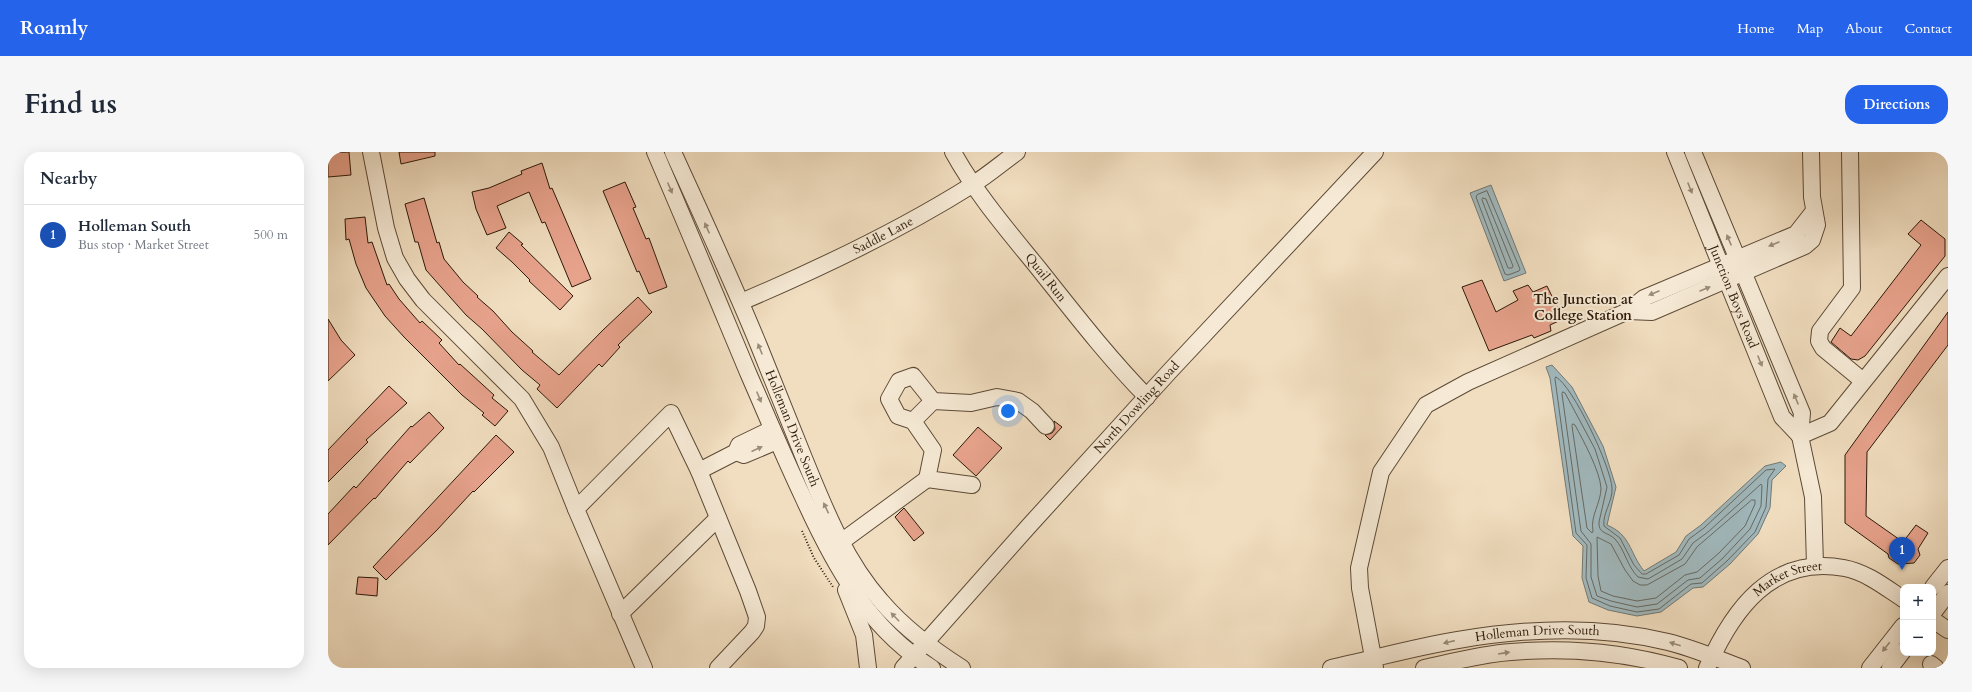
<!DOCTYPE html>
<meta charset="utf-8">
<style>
:root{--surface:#fff;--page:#f6f6f7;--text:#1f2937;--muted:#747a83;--line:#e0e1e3;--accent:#2563eb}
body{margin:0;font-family:Cardo,serif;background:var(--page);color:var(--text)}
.controls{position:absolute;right:12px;bottom:12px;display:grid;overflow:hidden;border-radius:8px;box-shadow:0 4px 16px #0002}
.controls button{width:36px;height:36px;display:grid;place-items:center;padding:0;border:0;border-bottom:1px solid var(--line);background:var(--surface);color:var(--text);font:20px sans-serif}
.you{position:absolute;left:680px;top:259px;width:14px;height:14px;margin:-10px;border:3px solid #fff;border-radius:50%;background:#1a73e8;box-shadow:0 0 0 6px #1a73e833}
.badge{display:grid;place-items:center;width:26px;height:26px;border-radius:50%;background:var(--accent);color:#fff;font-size:13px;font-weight:700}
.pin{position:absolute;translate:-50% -33px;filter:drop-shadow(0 1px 2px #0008)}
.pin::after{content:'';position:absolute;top:21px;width:14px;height:12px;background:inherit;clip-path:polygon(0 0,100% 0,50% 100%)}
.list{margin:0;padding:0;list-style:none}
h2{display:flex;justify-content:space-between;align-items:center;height:52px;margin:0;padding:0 16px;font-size:17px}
h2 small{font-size:13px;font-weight:400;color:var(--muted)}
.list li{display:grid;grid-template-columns:26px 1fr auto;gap:12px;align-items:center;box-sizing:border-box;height:60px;padding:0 16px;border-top:1px solid var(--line)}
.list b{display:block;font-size:15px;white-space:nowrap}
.list p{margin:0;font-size:13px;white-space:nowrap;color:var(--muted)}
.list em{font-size:13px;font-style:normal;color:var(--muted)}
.map{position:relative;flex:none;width:1620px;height:516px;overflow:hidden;border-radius:16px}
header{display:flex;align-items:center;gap:24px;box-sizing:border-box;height:56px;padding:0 20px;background:var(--accent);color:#fff}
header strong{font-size:19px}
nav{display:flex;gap:22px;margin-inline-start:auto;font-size:14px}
.intro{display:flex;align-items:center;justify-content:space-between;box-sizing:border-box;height:96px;padding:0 24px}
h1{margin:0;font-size:28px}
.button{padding:10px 18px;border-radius:16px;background:var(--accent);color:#fff;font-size:14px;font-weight:700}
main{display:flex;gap:24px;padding:0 24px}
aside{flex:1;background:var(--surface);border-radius:16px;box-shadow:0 4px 16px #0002}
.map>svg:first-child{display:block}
.water{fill:#a1b9be;stroke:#727975}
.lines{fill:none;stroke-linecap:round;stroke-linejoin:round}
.shore{stroke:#666963;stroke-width:1}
.building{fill:#e8a38d;stroke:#2c1908}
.minor-casing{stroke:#5d4a36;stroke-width:18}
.path{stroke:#2c1908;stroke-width:2;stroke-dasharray:1 2;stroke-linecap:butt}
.minor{stroke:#f6ead6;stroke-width:16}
.oneway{fill:#9b8c79}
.labels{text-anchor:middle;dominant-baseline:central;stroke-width:4;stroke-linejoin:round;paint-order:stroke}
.street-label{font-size:13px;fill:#2c1908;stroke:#f6ead6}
.neighbourhood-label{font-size:14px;font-weight:bold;fill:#2c1908;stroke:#f6ead6}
</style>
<header>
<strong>Roamly</strong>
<nav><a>Home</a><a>Map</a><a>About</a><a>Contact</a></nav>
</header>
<div class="intro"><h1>Find us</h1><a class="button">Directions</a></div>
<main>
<aside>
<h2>Nearby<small></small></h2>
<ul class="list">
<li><span class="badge" style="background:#1a4fb4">1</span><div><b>Holleman South</b><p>Bus stop · Market Street</p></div><em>500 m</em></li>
</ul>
</aside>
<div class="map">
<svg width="1620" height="516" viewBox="0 0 1620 516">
<rect width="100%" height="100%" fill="#f1dec0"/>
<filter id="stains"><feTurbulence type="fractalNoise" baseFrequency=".005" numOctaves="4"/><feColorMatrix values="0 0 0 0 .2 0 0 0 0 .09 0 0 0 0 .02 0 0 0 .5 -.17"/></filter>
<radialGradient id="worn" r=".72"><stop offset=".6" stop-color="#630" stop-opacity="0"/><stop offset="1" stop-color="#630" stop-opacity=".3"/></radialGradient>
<path class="water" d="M1163,33L1198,121L1176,129L1142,41Z
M1224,213L1244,235L1275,294L1288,335L1279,373C1303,383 1301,400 1316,419L1348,400L1358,384L1373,373L1437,314L1453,310L1458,314L1444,328L1442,356L1430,382L1402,412L1375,435L1365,436L1333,460L1309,464L1280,458L1261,450L1254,426L1255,394L1245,384L1222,226L1218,215Z"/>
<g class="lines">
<path class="shore" d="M1159,39L1192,117L1191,119L1180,123L1177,122L1148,45L1149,43Z
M1155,46L1158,47L1185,114L1184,116H1180L1154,48Z
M1228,225C1245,234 1283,315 1284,336C1285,349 1274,362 1276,374L1292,386L1306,413L1314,422H1318L1351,403L1361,387L1376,376L1438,318L1447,317L1440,327L1438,355L1427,380L1399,409L1374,431L1363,432L1331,457L1309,460L1282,454L1264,446L1258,426L1259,393L1248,381L1227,227Z
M1235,240L1237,241L1267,297L1279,335L1271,370C1270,382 1280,380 1287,387C1297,398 1299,414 1310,425L1320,427L1354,407L1365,391L1380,380L1433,332L1434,334L1433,354L1422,377L1395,406L1372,426L1360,428L1329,452L1309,455L1283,449L1269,444L1263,425V392L1253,379L1234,242Z
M1245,272L1247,273C1255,288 1272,319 1273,336C1273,351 1262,364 1265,379L1264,381L1259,376L1244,274Z
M1424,348H1427V352L1417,374L1391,401L1369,420L1357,423L1328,446L1309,449L1285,444L1273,439L1270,424L1269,385L1283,392L1297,418L1305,429L1312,433H1319L1357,412L1369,395Z"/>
</g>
<path class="building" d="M21,0L23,23L0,25V1Z
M71,0H107V4L73,12Z
M214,11L222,37L224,36L263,127L244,135L217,70L214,71L201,40L169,54L178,76L159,83L148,57L144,40L161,36L194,22L193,19Z
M297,30L308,55L305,56L318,87L321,86L339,135L321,142L311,119L309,120L275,39Z
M96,46L109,91L111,90L116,107L135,130L150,144L149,145L165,159L184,180L205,199L204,200L231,223L275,178L310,145L324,160L290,193L292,195L274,215L271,212L229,256L209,237L212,233L194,218L154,177L138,163L98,118L90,90H87L77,52Z
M37,65L40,91L44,90L59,133L61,132L71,147L92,171L94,169L114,188L111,191L131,213L132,212L166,243L164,246L180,259L167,274L154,263L156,261L134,243L76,185L57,164L38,136L28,112L21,87L18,88L17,67Z
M1593,68L1617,87V104L1537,204L1530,208L1523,207L1503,190L1512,176L1523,184L1593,93L1580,82Z
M181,80L195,92L193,93L245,144L232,158L201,129L202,128L184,110L168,96Z
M1154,128L1168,160L1190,148L1185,139L1200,133L1205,140L1219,134L1235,167L1222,173L1223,179L1206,186L1204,183L1161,199L1134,135Z
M1620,160V193L1539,300L1538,364L1575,390L1588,373L1600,381L1590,397L1592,403L1586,411L1570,412L1561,406L1560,402L1517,371V303Z
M0,167L13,188L27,203L0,229Z
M61,234L79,251L38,288L40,290L0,330V298Z
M101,260L116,276L82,311L80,309L47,347L46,346L0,393V362L26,334L28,336L83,274L84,275Z
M726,269L734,275L722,288L717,283L724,281L727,277Z
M650,275L674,296L648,324L625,303Z
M168,283L186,300L146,340L145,339L109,378L58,428L45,415Z
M576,356L596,381L586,389L567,365Z
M30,425L50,426L49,444L28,442Z"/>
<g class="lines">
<g class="minor-casing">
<g id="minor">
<path d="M43,0L58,76L67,106L79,127L95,148L194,247L223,295L248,357"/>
<path d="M327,0C359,74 390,149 421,223C439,264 456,305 475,345C505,411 540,477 604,516"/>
<path id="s1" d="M345,0C374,64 404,128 431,194C446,231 461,268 476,306C496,355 517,409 553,449C576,476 604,497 634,516"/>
<path id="s2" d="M625,0C648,42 681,80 711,117C746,161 780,205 819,245"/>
<path id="s3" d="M1347,0L1454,265L1472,284"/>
<path d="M1365,0L1474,261L1472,284L1485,345L1487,413"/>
<path d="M1522,0L1524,136L1492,179L1491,189L1495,196L1535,229"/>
<path id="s4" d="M413,150C493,116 571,79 644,33C660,23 674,11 689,0"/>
<path d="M1300,159L1324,160L1477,94L1484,88L1489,73L1484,45L1483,0"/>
<path d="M585,269L605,249"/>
<path d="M1472,284L1502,271L1620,124"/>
<path d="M408,300L416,303L449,289"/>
<path d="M371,319L408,300L411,293L444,277"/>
<path d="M644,333L599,327L605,298L585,269L570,264L561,247L571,229L585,224L605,249L643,251L669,245L690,249L704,259L718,274"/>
<path d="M513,390L599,327"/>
<path d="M1605,435L1620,416"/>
<path d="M518,438L536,483L540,516"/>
<path d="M1605,461L1620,441"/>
<path d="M292,462L390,366"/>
<path d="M1605,468L1620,478"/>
<path d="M1603,512L1608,516"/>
<path d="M316,516L248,357L343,261L371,319L420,439L429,465L428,474L424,480L390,516"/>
<path id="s5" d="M575,516L700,375L841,220L1047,0"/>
<path id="s6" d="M1003,516C1045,507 1087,495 1130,488C1199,476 1271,473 1340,490C1365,496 1390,507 1414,516"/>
<path d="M1047,516L1032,436L1031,416L1053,320L1098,253L1140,230L1300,159L1316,146L1468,82L1486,59"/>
<path d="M1096,516C1124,510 1154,502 1183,500C1240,495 1296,500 1351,516"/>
<path id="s7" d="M1379,516C1405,457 1444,403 1516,416C1538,420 1557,435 1575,447"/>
<path d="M1542,516L1575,474"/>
<path d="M1562,516L1575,499"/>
</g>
</g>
<path class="path" d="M474,379L486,406L505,435"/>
<use href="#minor" class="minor"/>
</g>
<defs><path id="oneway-solid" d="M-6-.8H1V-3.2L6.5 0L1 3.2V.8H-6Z"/></defs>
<g class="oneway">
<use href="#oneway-solid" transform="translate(342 36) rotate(67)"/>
<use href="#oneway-solid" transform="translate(1362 36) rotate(68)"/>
<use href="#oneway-solid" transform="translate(379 76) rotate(-114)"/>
<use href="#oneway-solid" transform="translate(1401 88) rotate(-113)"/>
<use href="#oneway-solid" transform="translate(1446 92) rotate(157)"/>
<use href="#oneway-solid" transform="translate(1377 137) rotate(-23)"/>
<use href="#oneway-solid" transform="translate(1326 141) rotate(157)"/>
<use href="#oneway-solid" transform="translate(432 197) rotate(-112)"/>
<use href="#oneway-solid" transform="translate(1432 209) rotate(68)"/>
<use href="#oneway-solid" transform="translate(431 245) rotate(67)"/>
<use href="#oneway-solid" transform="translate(1468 247) rotate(-113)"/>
<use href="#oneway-solid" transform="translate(429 297) rotate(-24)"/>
<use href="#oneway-solid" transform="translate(498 356) rotate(-115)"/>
<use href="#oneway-solid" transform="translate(567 465) rotate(-134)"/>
<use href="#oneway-solid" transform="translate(1121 490) rotate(167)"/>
<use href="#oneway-solid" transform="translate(1347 492) rotate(-162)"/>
<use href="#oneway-solid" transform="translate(1558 495) rotate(128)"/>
<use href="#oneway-solid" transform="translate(1176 501) rotate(-9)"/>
</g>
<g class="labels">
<g class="street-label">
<text stroke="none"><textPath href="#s4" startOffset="157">Saddle Lane</textPath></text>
<text stroke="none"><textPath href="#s2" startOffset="156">Quail Run</textPath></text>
<text stroke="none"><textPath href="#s3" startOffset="156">Junction Boys Road</textPath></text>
<text stroke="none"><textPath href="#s5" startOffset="350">North Dowling Road</textPath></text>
<text stroke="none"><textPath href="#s1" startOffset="301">Holleman Drive South</textPath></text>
<text stroke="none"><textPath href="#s7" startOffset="126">Market Street</textPath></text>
<text stroke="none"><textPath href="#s6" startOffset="210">Holleman Drive South</textPath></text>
</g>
<g class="neighbourhood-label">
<text x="1255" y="147">The Junction at<tspan x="1255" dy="16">College Station</tspan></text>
</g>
</g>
<rect width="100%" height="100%" filter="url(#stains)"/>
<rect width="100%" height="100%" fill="url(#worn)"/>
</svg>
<div class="controls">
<button>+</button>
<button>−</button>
</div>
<div class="you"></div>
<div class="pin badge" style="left:1574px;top:418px;background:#1a4fb4">1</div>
</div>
</main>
